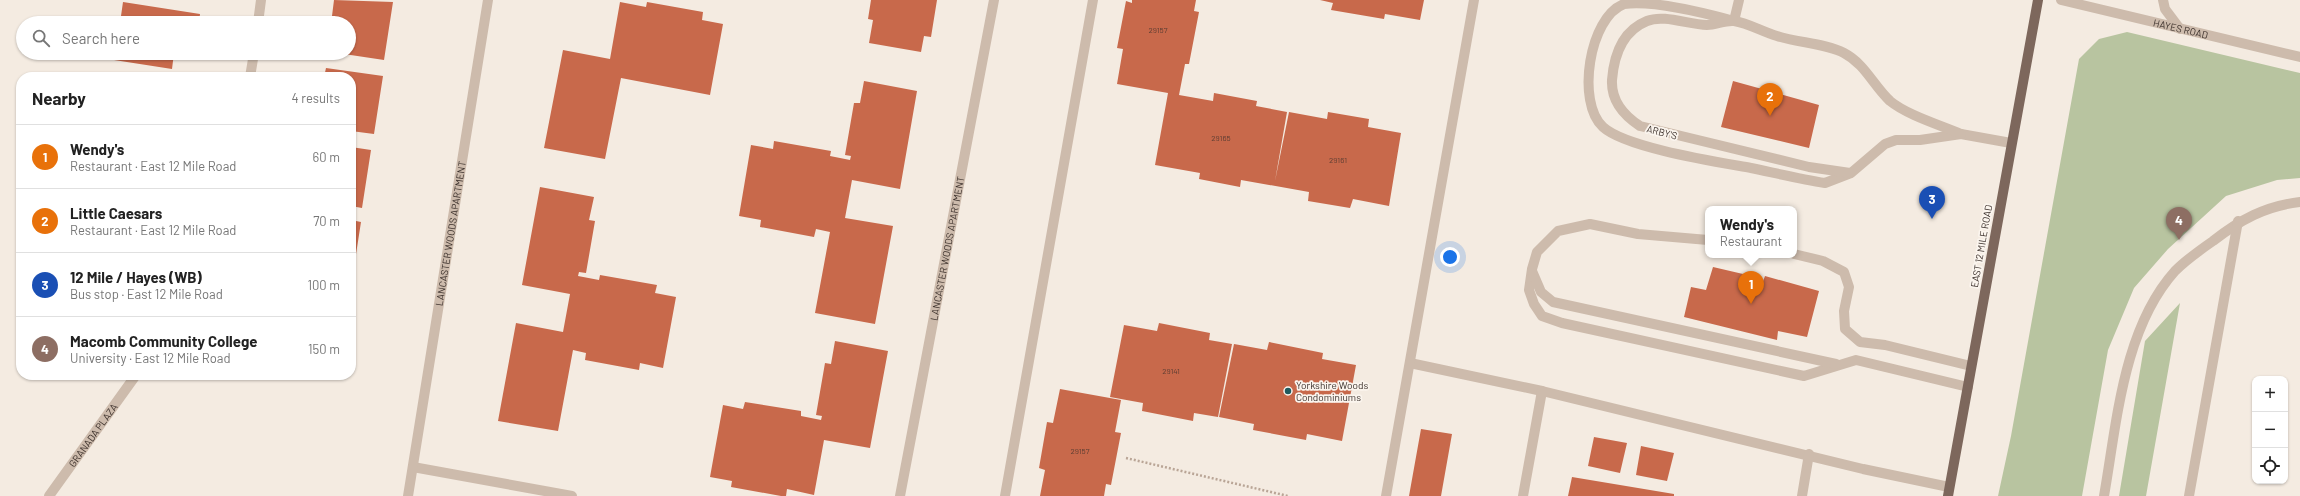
<!DOCTYPE html>
<meta charset="utf-8">
<style>
:root{--surface:#fff;--page:#f6f6f6;--text:#222;--muted:#767676;--line:#e0e0e0;--accent:#7c3aed}
body{margin:0;font-family:Barlow,sans-serif;background:var(--page);color:var(--text)}
.controls{position:absolute;right:12px;bottom:12px;display:grid;overflow:hidden;border-radius:8px;box-shadow:0 1px 3px #0004}
.controls button{width:36px;height:36px;display:grid;place-items:center;padding:0;border:0;border-bottom:1px solid var(--line);background:var(--surface);color:var(--text);font:20px sans-serif}
.you{position:absolute;left:1450px;top:257px;width:14px;height:14px;margin:-10px;border:3px solid #fff;border-radius:50%;background:#1a73e8;box-shadow:0 0 0 6px #1a73e833}
.badge{display:grid;place-items:center;width:26px;height:26px;border-radius:50%;background:var(--accent);color:#fff;font-size:13px;font-weight:700}
.pin{position:absolute;translate:-50% -33px;filter:drop-shadow(0 1px 2px #0008)}
.pin::after{content:'';position:absolute;top:21px;width:14px;height:12px;background:inherit;clip-path:polygon(0 0,100% 0,50% 100%)}
.popup{position:absolute;left:1705px;top:206px;width:92px;height:52px;box-sizing:border-box;display:grid;place-content:center;border-radius:8px;background:var(--surface);filter:drop-shadow(0 1px 3px #0005);font-size:13px;white-space:nowrap;color:var(--muted)}
.popup b{font-size:15px;color:var(--text)}
.popup::after{content:'';position:absolute;left:50%;top:100%;margin-left:-8px;border:8px solid transparent;border-top-color:var(--surface)}
.list{margin:0;padding:0;list-style:none}
h2{display:flex;justify-content:space-between;align-items:center;height:52px;margin:0;padding:0 16px;font-size:17px}
h2 small{font-size:13px;font-weight:400;color:var(--muted)}
.list li{display:grid;grid-template-columns:26px 1fr auto;gap:12px;align-items:center;box-sizing:border-box;height:64px;padding:0 16px;border-top:1px solid var(--line)}
.list b{display:block;font-size:15px;white-space:nowrap}
.list p{margin:0;font-size:13px;white-space:nowrap;color:var(--muted)}
.list em{font-size:13px;font-style:normal;color:var(--muted)}
.icon{flex:none;width:22px;height:22px;fill:none;stroke:currentColor;stroke-width:2;stroke-linecap:round;stroke-linejoin:round}
.map{position:relative;flex:none;width:2300px;height:496px;overflow:hidden}
.search{position:absolute;background:var(--surface);box-shadow:0 1px 3px #0004;left:16px;top:16px;width:340px;height:44px;display:flex;align-items:center;gap:10px;box-sizing:border-box;padding:0 14px;border-radius:22px;color:var(--muted);font-size:15px}
.panel{position:absolute;background:var(--surface);box-shadow:0 1px 3px #0004;left:16px;top:72px;width:340px;height:308px;border-radius:16px}
.map>svg:first-child{display:block}
.green{fill:#b8c4a0}
.building{fill:#c8694b}
.lines{fill:none;stroke-linecap:round;stroke-linejoin:round}
.path{stroke:#b9a596;stroke-width:2.5;stroke-dasharray:2 2;stroke-linecap:butt}
.minor{stroke:#cdbbac;stroke-width:10}
.major{stroke:#7d675c;stroke-width:10}
.poi-dot{fill:#1f5a5e;stroke:#fbf5ee;stroke-width:1.5}
.labels{text-anchor:middle;dominant-baseline:central;stroke-width:3.5;stroke-linejoin:round;paint-order:stroke}
.number-label{font-size:8px;fill:#5e3e33}
.street-label{font-size:10px;fill:#3b302b;stroke:#fbf5ee}
.poi-label{font-size:10px;fill:#3b302b;stroke:#fbf5ee;text-anchor:start}
</style>
<div class="map">
<svg width="2300" height="496" viewBox="0 0 2300 496">
<rect width="100%" height="100%" fill="#f4ebe1"/>
<path class="green" d="M2127,32L2300,73V178L2277,180L2226,196L2168,249L2134,288L2108,350L2082,496H1998L2011,436L2079,59L2099,39Z
M2180,303L2146,496H2119L2145,341Z"/>
<path class="building" d="M334,0L393,2L384,60L344,54L349,53V23H311V17L335,20V16H332Z
M871,0H937L931,37L924,36L921,52L869,43L873,20L868,19Z
M1132,0H1196L1194,11L1199,12L1189,64H1185L1179,95L1213,101L1214,93L1257,101L1256,106L1287,112L1275,181L1289,112L1327,119L1328,112L1369,119L1368,127L1401,133L1389,206L1353,199L1350,208L1308,201L1309,192L1241,180L1240,187L1199,179L1200,173L1155,165L1168,93L1117,84L1123,49L1117,48L1126,1L1132,3Z
M1320,0H1424L1420,20L1385,14L1384,19L1331,10L1333,3Z
M123,2L200,14L199,23H120Z
M620,2L646,7L647,2L703,12L702,20L723,24L710,95L621,78L605,159L544,148L563,50L610,59Z
M116,53H174L172,69L114,60Z
M326,68L383,76L374,134L351,131V77H324Z
M864,81L917,91L900,189L852,180L845,218L893,226L875,324L815,313L830,232L816,229L814,237L760,227L761,220L739,216L751,145L773,149L774,141L831,151L830,156L850,160L851,156L845,155L854,103H860Z
M1733,81L1819,105L1809,148L1721,127Z
M351,147L371,150L362,208L351,206Z
M540,187L594,197L589,220L595,221L586,273L579,272L578,276L599,280L600,275L657,285L655,293L676,297L663,368L640,363L639,370L585,360L586,353L573,350L558,431L498,421L516,323L563,332L570,294L522,285Z
M351,220L361,222L352,280L351,279Z
M1713,267L1743,274L1742,279L1762,284L1765,276L1819,291L1807,337L1778,331L1777,340L1684,317L1691,287L1706,290Z
M1159,323L1210,333L1209,340L1232,344L1218,417L1194,413L1193,421L1142,411L1143,403L1110,397L1124,325L1157,331Z
M835,341L888,351L870,448L824,440L814,495L787,489L786,496H781L731,487L732,481L710,477L723,405L743,409L745,402L801,411V416L821,420L822,416L816,415L825,363L831,364Z
M1269,342L1323,353L1322,359L1356,365L1342,441L1307,434L1306,440L1253,430L1254,424L1219,417L1234,344L1267,350Z
M1060,389L1121,400L1115,432L1121,433L1111,485L1106,484L1104,496H1040L1045,470L1039,468L1047,422L1053,423Z
M1421,429L1452,434L1441,496H1409Z
M1594,437L1627,443L1620,473L1588,466Z
M1641,446L1674,453L1667,481L1636,475Z
M1572,477L1674,494V496H1568Z"/>
<g class="lines">
<path class="path" d="M1126,458L1288,496"/>
<g class="minor">
<path d="M1739,0L1734,21C1705,13 1654,0 1624,4C1589,17 1576,103 1603,127C1626,148 1718,162 1751,168C1775,173 1800,179 1825,183L1851,173L1885,144L1896,140H1920L1961,134L2011,143"/>
<path id="s1" d="M2061,0L2300,57"/>
<path d="M2163,0L2165,9L2180,29"/>
<path d="M258,23L261,0"/>
<path d="M250,77L254,53"/>
<path d="M1850,173L1809,167L1640,126C1623,115 1611,101 1612,80C1614,55 1622,31 1647,21C1664,14 1689,25 1707,25C1716,25 1725,20 1734,21C1748,23 1763,32 1777,36C1798,43 1825,43 1844,53C1865,64 1873,85 1890,101C1907,115 1940,125 1961,134"/>
<path d="M1708,240L1638,234L1590,224L1558,231L1537,252L1532,269L1529,290L1534,304L1542,316L1562,323L1804,376L1856,360L1968,387"/>
<path d="M1794,254L1823,261L1844,272L1849,287L1844,311L1845,329L1860,342L1885,345L1971,366"/>
<path d="M1532,271L1541,292L1553,302L1836,364"/>
<path d="M1410,363L1542,391L1863,469L1949,487"/>
<path d="M413,467L572,496"/>
<path id="s2" d="M49,496L136,375"/>
<path id="s3" d="M408,496L488,0"/>
<path id="s4" d="M900,496L994,0"/>
<path d="M1005,496L1093,0"/>
<path d="M1386,496L1474,0"/>
<path d="M1523,496L1542,391"/>
<path d="M1802,496L1809,454"/>
<path d="M2104,496C2117,422 2123,329 2175,271C2186,260 2200,250 2213,241C2240,220 2265,206 2300,202"/>
<path d="M2189,496L2238,221"/>
</g>
<path class="major" d="M1948,496L2038,0"/>
</g>
<circle class="poi-dot" cx="1288" cy="391" r="4"/>
<g class="labels">
<g class="number-label">
<text x="1158" y="30">29157</text>
<text x="1221" y="138">29165</text>
<text x="1338" y="160">29161</text>
<text x="1171" y="371">29141</text>
<text x="1080" y="451">29157</text>
</g>
<g class="street-label">
<text stroke="none"><textPath href="#s1" startOffset="123">HAYES ROAD</textPath></text>
<text transform="translate(1662 132) rotate(14)">ARBY'S</text>
<text stroke="none"><textPath href="#s3" startOffset="266">LANCASTER WOODS APARTMENT</textPath></text>
<text transform="translate(1981 246) rotate(-80)">EAST 12 MILE ROAD</text>
<text stroke="none"><textPath href="#s4" startOffset="252">LANCASTER WOODS APARTMENT</textPath></text>
<text stroke="none"><textPath href="#s2" startOffset="75">GRANADA PLAZA</textPath></text>
</g>
<g class="poi-label">
<text x="1296" y="385">Yorkshire Woods<tspan x="1296" dy="12">Condominiums</tspan></text>
</g>
</g>
</svg>
<div class="controls">
<button>+</button>
<button>−</button>
<button><svg class="icon" aria-label="locate" viewBox="0 0 24 24"><circle cx="12" cy="12" r="6"/><path d="M12 2v4M12 18v4M2 12h4M18 12h4"/></svg></button>
</div>
<div class="you"></div>
<div class="pin badge" style="left:1751px;top:304px;background:#e8710a">1</div>
<div class="popup"><b>Wendy's</b>Restaurant</div>
<div class="pin badge" style="left:1770px;top:116px;background:#e8710a">2</div>
<div class="pin badge" style="left:1932px;top:219px;background:#1a4fb4">3</div>
<div class="pin badge" style="left:2179px;top:240px;background:#8d6e63">4</div>
<div class="search"><svg class="icon" aria-label="search" viewBox="0 0 24 24"><circle cx="10" cy="10" r="6"/><path d="M15 15l6 6"/></svg>Search here</div>
<section class="panel">
<h2>Nearby<small>4 results</small></h2>
<ul class="list">
<li><span class="badge" style="background:#e8710a">1</span><div><b>Wendy's</b><p>Restaurant · East 12 Mile Road</p></div><em>60 m</em></li>
<li><span class="badge" style="background:#e8710a">2</span><div><b>Little Caesars</b><p>Restaurant · East 12 Mile Road</p></div><em>70 m</em></li>
<li><span class="badge" style="background:#1a4fb4">3</span><div><b>12 Mile / Hayes (WB)</b><p>Bus stop · East 12 Mile Road</p></div><em>100 m</em></li>
<li><span class="badge" style="background:#8d6e63">4</span><div><b>Macomb Community College</b><p>University · East 12 Mile Road</p></div><em>150 m</em></li>
</ul>
</section>
</div>
